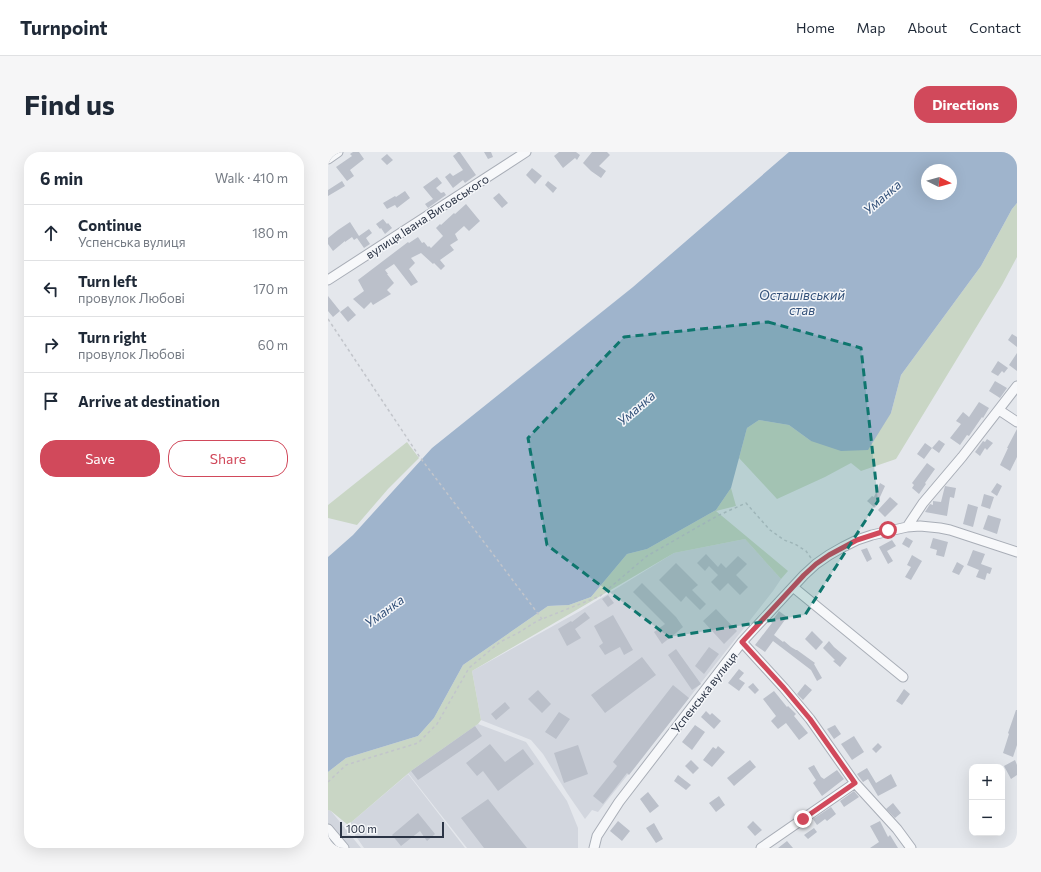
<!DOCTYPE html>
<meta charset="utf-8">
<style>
:root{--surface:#fff;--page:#f6f6f7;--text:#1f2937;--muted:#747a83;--line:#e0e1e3;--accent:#d1495b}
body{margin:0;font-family:Commissioner,sans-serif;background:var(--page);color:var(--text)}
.controls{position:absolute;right:12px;bottom:12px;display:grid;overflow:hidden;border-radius:8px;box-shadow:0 4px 16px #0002}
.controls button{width:36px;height:36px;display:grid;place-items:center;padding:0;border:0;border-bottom:1px solid var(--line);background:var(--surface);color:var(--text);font:20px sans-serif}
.compass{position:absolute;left:593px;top:12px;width:36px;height:36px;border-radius:50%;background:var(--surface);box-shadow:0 4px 16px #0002;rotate:95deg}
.scale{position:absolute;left:12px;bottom:10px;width:104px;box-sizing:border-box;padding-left:4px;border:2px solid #2b3445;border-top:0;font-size:11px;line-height:14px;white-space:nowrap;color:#2b3445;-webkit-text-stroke:3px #f4f6f9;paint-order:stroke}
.stop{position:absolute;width:12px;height:12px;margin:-9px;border:3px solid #d1495b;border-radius:50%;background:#fff}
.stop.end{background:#d1495b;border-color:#fff;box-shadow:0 1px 4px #0008}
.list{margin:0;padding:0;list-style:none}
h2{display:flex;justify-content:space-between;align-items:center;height:52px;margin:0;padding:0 16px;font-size:17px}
h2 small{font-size:13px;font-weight:400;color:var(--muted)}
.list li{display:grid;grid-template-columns:26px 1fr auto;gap:12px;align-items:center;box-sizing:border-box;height:56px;padding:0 16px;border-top:1px solid var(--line)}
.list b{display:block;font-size:15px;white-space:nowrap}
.list p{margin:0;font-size:13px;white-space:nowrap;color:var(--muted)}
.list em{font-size:13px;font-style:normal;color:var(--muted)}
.actions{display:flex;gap:8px;padding:12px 16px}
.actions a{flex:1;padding:9px 0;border:1px solid var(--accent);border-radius:16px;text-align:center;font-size:14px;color:var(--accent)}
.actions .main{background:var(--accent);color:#fff}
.icon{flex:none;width:22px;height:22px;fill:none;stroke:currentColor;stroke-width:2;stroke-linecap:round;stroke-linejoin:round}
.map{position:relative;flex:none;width:689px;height:696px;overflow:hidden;border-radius:16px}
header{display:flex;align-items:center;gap:24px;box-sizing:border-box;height:56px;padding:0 20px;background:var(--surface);border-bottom:1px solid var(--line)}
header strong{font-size:19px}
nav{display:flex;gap:22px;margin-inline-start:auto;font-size:14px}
.intro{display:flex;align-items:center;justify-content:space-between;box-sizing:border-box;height:96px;padding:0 24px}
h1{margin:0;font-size:28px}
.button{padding:10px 18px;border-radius:16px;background:var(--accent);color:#fff;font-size:14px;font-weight:700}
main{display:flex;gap:24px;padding:0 24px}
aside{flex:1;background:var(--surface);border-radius:16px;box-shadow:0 4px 16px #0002}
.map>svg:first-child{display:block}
.built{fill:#d2d6de}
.green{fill:#c9d6c5}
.water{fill:#9fb4cc;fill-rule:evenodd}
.building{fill:#bbc0ca}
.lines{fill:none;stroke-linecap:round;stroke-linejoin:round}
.minor-casing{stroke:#a9aeb7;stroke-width:11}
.path{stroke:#c2c5cb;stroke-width:1.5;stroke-dasharray:3 3;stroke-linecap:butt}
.minor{stroke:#f7f8fa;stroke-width:9}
.route{stroke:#d1495b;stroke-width:5}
.marked{fill:#0f766e;fill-opacity:0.2;stroke:#0f766e;stroke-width:3;stroke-dasharray:8 5;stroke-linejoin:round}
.labels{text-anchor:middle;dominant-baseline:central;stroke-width:3;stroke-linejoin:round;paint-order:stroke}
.street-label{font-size:12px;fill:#2b3445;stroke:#f4f6f9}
.water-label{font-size:13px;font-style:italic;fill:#34527a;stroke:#f4f6f9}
</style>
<header>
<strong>Turnpoint</strong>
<nav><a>Home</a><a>Map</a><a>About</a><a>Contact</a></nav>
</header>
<div class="intro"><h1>Find us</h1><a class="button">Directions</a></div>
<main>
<aside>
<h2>6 min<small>Walk · 410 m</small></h2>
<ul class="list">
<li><svg class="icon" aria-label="ahead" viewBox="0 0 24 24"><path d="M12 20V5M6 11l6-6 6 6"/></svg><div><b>Continue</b><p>Успенська вулиця</p></div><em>180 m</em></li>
<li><svg class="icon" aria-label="left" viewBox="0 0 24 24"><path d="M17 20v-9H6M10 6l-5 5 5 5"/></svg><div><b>Turn left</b><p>провулок Любові</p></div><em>170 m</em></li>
<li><svg class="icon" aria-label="right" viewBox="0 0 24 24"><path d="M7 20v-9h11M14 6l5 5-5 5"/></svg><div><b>Turn right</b><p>провулок Любові</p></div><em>60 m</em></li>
<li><svg class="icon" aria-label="arrive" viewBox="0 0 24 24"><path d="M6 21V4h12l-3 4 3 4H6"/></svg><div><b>Arrive at destination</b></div></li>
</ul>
<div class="actions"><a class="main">Save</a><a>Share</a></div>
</aside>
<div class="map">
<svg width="689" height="696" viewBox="0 0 689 696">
<rect width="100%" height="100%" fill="#e4e7ec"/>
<path class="built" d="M417,387L453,427L445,439L361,546L270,660L264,658L257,667L239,641L215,602L203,588L153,568L144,519L252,459L346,401Z
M150,572L198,590L239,649L250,676V696H139L80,621Z
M80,622L137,696H36L20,673Z
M0,658L3,659L33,696H0Z"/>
<path class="green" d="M689,51V105L674,133L568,307L533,319L523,311L497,325L449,347L411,306L419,276L431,268L461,273L483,289L563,261L573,223L653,114L684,57Z
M79,290L91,306L60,337L29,373L0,366V353Z
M403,336L408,354L388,359L460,419L453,427L417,387L346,401L144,519L153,568L150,572L83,619L20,673L3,659L0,658V620L18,606L90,584L106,566L135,513L220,454L241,453L263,445L299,402L319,397L388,358Z"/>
<path class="water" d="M461,0H689V51L684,57L653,114L573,223L563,261L540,298L513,299L483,289L461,273L431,268L419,276L403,336L388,358L319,397L299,402L263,445L241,453L220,454L135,513L106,566L90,584L18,606L0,620V405L25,383L104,296L305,135ZM599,18H623V42H599Z"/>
<path class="building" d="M25,0H31L36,7L22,18L26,24L19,29L8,15L24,4L22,2Z
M130,0H132L148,23L137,31L135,28L125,36L117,25L122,21L125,24L135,18L125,4Z
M156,0H163L165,5L160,7Z
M231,0H248L252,3L249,8L247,6L235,16L226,4Z
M264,0H279L282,3L271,14L278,19L273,26L263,19L255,11Z
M59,2L65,8L59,13L53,7Z
M204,16L214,24L207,32L198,23Z
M109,25L114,31L108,36L113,41L116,40L118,43L100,56L97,52L105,47L95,35Z
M14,29L17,34L0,44V38Z
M220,29L229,36L225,41L217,33Z
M77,39L82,46L69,56L67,53L59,57L55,51L67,44L68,45Z
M171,41L180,51L174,56L165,46Z
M138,52L152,69L141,79L136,74L127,82L130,88L122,93L126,98L112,108L117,114L113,118L106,111L105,112L93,101L83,106L87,111L81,117L90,130L83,134L66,112L57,118L60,122H59L66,131L59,138L63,142L45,153L43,150L36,157L25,147L36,139L30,128L80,90L81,91L90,85L94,91L96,90L100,95L101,94L103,96L115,84L108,76L112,72L113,73L126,61L127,62Z
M55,67L59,72L60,71L64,76L57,82L53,76L52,77L48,72Z
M22,70L31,84L41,77L44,81L38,86L42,92L36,96L29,86L26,88L24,85L17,90V89L5,99L0,92V86L10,78Z
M0,144L12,159L5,165L0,159Z
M20,154L28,163L20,170L12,160Z
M684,182L689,185V195L680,188Z
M689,201V219L681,213Z
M670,209L680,216L676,221L674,219L670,224L663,220Z
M667,229L679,236L672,246L661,239Z
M651,250L661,256L655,266L654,265L641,284L639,283L632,293L622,286L633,272L628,269L635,260L641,265Z
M689,277V305L682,319L672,313L680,296H679Z
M659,287L665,291L659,298L657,296L652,304L647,300L655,289L657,290Z
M611,288L617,292L611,301L604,296Z
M597,291L604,296L596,307L589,302Z
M599,311L607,317L597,331L598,332L591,342L584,336L586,333L584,331Z
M552,331L557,334L547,356L539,349L544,344L546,345Z
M669,331L674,334L669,344L663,340Z
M617,334L628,336L626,346L622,345L619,364L597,360L602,352L605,353V349L613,350Z
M656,342L666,345L662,357L653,354Z
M562,345L570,352L557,365L550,358Z
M640,352L650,355L645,375L635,372Z
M660,363L673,367L669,382L655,377Z
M578,385L585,389L581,396L574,392Z
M605,386L620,390L616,405L608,403L609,398L602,396Z
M564,388L568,394L559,399L565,409L560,412L551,395Z
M539,396L544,407L539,410L533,398Z
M645,398L657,402L653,412L664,416L662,422L659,421L657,428L648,425L651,418L639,413Z
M378,402L390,415L393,411L398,416L410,404L419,412L408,423L420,435L412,443L400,431L392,439L383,430L390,423L381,414L377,419L369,411Z
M584,403L594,409L583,428L577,425L583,415L579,413Z
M629,410L636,414L631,423L624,420Z
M348,411L370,433L364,438L378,452L372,458L358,444L353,450L331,428Z
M314,431L348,465L355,475L348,481L334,492L326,480L337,472L305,440Z
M280,443L286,451L280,455L274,447Z
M388,457L409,479L396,492L375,469Z
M451,459L459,465L446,483L455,490L456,489L463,495L468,498H469L487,511L486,512L494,526L489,529L483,518L445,489L437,500L427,493L444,471L443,470Z
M257,460L262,466L247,477L253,486L239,494L230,477L243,469L244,470Z
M285,463L305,498L296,503L292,495L277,503L271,494L275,491L266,474Z
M484,479L495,490L488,498L477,487Z
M501,489L506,495L519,506L512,515L505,509L507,508L495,496Z
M381,495L391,502L376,522L367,514Z
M348,497L373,532L364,538L340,503Z
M314,505L328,523L277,561L263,543Z
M411,517L416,521L411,527L417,531L411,539L400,531Z
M425,531L431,538L427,542L420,535Z
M477,532L484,538L475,548L469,542Z
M345,533L361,546L301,623L299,621L275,652L265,644L289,614L285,610Z
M576,537L582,542L574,553L568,549Z
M210,538L223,552L214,561L200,547Z
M446,539L459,555L460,554L468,562L466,564L480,581L471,588L458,571L450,577L443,569L448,564L435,547Z
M177,550L182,556L168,568L163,562Z
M688,558H689V593L685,605L675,601L681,582L680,581Z
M378,559L382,563L384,561L393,569L386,577L373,565Z
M231,560L242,567L228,587L217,580Z
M367,573L377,580L364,598L354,590Z
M507,573L513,582L506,587L499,577Z
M147,574L154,584L90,628L83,619Z
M526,584L536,600L524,608L513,592Z
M550,591L554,595L548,601L544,597Z
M162,592L177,610L195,597L206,612L170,639L155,619L149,624L138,611Z
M250,593L260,622L236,631L226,601Z
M390,594L397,600L384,615L375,608L385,595L388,597Z
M363,608L371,616L365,622L357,614Z
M422,608L428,615L406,634L399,626Z
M687,608L689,613V623L683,627L676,614Z
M486,613L493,625L496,627L509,618L516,627L494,644L485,631L488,628L480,616Z
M539,616L548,631L563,622L569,634L550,644L540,627L535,630L529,622Z
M350,623L363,633L358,638L346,629Z
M526,639L531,645L516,655L512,649Z
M320,640L331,654L322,661L312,647Z
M391,644L397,653L388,660L381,651Z
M160,647L199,696H156L133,666Z
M565,651L573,661L567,666L558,657Z
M503,655L508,662L499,669L497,667L489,673L485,667Z
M90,661L107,682L99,689L92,679L73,694L64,683Z
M290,669L302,679L294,689L282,679Z
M425,669L434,678L427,684L419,675Z
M552,669L560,685L562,683L570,696H542L551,690L542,674Z
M326,671L335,687L328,691L318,676Z
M486,676L489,680L480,687L476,683Z
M459,689L465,696H450Z"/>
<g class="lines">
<g class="minor-casing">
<path id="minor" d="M0,7L10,0
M0,128L198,0
M671,258L689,270
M579,375L595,351L634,305L689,234
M465,435L575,525
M414,490L456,536L482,567L527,631
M0,677L16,696
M266,696L269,684L291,650L414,490L476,423L488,412L501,403L515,395L529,388L544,383L579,375L592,374L612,376L622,378L689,400
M433,696L527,631L569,677L583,696"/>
</g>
<path class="path" d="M0,167L91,304L214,467
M0,630L18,613L90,591L109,572L141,516L172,490L190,481L209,469L214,467L272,444L319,404L389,364L418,351L442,378L456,388L467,392L478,399L483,406"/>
<use href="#minor" class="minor"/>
</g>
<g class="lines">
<path class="route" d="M475,667L527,631L482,567L456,536L414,490L476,423L488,412L501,403L529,388L560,378"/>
</g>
<path class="marked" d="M440,170L533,196L550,349L477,463L341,485L219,393L200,286L296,185Z"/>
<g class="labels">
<g class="street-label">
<text transform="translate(99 64) rotate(-33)">вулиця Івана Виговського</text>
<text transform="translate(376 540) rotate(-52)">Успенська вулиця</text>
</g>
<g class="water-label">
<text transform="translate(554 45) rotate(-41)">Уманка</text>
<text x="474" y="143">Осташівський<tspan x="474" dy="15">став</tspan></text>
<text transform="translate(308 256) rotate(-41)">Уманка</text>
<text transform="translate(56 459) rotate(-36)">Уманка</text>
</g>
</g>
</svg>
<div class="controls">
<button>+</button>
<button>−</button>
</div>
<svg class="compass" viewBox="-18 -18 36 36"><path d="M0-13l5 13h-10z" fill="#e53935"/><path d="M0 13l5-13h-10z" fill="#747a83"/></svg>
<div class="scale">100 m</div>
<div class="stop" style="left:560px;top:378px"></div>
<div class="stop end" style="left:475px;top:667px"></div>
</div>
</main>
